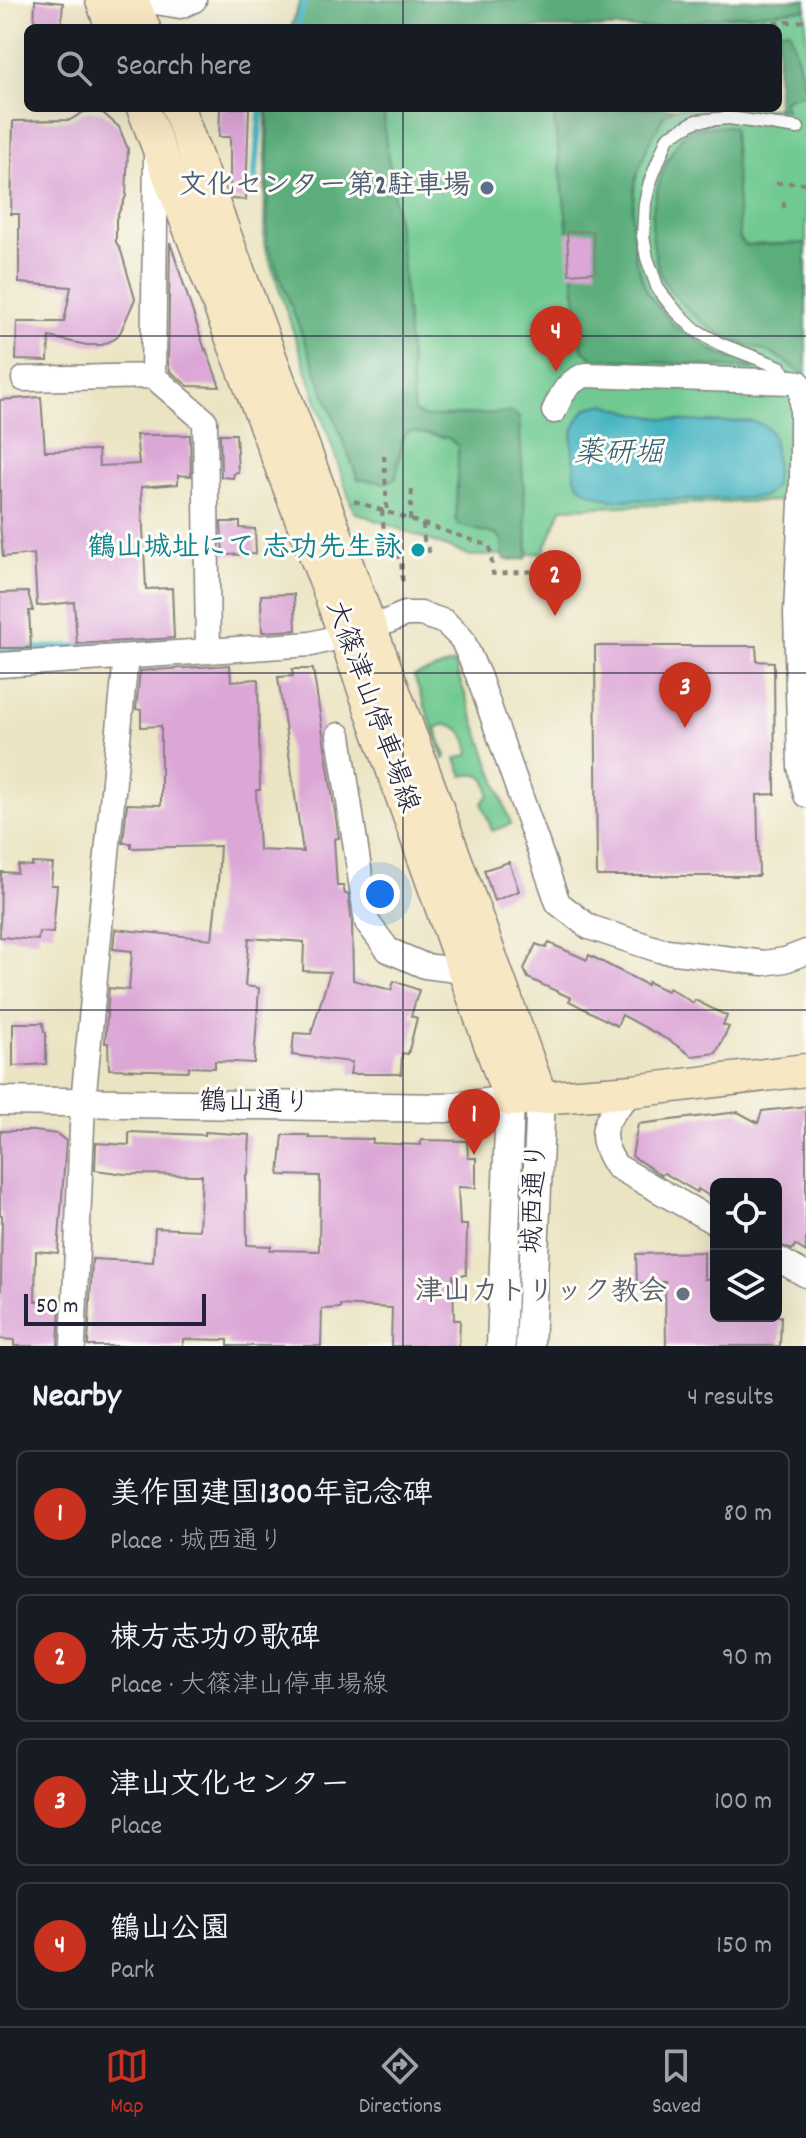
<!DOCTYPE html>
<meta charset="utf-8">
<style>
:root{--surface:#171b24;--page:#20242c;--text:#f1f3f6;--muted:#9ea1a6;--line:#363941;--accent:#c8321e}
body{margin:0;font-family:Dekko,"Klee One",sans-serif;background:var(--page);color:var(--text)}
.controls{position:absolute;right:24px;bottom:24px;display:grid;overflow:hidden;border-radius:12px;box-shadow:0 8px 32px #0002}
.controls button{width:72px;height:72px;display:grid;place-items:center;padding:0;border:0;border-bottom:2px solid var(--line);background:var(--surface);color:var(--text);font:40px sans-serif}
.scale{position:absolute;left:24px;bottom:20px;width:182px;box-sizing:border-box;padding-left:8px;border:4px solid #22223b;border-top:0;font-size:22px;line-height:28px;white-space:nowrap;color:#22223b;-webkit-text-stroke:6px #fdfcf7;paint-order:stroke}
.you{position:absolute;left:380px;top:894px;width:28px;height:28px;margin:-20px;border:6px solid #fff;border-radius:50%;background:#1a73e8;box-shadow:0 0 0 12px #1a73e833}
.badge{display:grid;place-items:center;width:52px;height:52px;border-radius:50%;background:var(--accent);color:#fff;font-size:26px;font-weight:700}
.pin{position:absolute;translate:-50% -66px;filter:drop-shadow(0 2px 4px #0008)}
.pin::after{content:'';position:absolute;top:42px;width:28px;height:24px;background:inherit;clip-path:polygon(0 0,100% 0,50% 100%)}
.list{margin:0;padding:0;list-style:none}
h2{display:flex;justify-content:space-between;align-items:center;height:104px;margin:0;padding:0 32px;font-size:34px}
h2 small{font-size:26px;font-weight:400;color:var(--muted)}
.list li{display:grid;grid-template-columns:52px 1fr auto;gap:24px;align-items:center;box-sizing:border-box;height:128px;margin:0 16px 16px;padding:0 16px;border:2px solid var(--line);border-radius:12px}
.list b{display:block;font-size:30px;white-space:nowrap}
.list p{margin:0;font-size:26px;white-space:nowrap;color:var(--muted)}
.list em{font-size:26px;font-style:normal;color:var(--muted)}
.icon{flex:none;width:44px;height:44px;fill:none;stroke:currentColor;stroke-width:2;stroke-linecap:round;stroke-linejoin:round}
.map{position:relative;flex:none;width:806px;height:1346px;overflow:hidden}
.search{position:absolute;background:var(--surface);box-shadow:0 8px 32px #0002;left:24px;right:24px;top:24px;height:88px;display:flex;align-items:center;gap:20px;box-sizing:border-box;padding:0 28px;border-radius:12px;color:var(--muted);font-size:30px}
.sheet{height:680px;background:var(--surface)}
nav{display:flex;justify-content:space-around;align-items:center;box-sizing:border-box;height:112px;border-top:2px solid var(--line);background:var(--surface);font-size:22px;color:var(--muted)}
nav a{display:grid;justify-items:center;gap:4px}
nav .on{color:var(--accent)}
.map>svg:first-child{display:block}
.green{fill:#6fc991;stroke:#487666;stroke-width:2}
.forest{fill:#5bad7b;stroke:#3e685b;stroke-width:2}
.water{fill:#48b6c3;stroke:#356c7f;stroke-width:2}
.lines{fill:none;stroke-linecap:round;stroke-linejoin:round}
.stream{stroke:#48b6c3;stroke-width:7}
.building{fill:#dca6d6}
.service-casing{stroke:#86837f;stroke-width:15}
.minor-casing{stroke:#86837f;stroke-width:27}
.tertiary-casing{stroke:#86837f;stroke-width:31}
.secondary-casing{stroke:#86837f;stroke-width:35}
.path{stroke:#86837f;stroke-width:4;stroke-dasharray:6 6;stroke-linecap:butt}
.service{stroke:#fff;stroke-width:12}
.minor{stroke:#fff;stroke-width:24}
.tertiary{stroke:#fff;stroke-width:28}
.secondary{stroke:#f8e7c3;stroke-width:32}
.grid{fill:none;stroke:#22223b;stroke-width:2;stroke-opacity:0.55}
.service-dot{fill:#5c6f8a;stroke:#fdfcf7;stroke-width:3}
.culture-dot{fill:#0f9aa8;stroke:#fdfcf7;stroke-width:3}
.worship-dot{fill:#6b7280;stroke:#fdfcf7;stroke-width:3}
.labels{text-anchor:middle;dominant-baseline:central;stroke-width:6;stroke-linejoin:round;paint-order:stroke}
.service-label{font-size:28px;font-weight:bold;fill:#4e5e75;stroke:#fdfcf7;text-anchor:end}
.culture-label{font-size:28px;font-weight:bold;fill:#0d838f;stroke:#fdfcf7;text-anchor:end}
.street-label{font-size:28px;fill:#22223b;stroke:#fdfcf7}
.worship-label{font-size:28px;font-weight:bold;fill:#5b616d;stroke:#fdfcf7;text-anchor:end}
.water-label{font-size:30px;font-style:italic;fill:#315d71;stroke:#fdfcf7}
</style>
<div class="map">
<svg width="806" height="1346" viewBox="0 0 806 1346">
<rect width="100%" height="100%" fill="#fdfcf7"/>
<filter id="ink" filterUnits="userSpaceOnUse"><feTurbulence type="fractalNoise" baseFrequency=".0125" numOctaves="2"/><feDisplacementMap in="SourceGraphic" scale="16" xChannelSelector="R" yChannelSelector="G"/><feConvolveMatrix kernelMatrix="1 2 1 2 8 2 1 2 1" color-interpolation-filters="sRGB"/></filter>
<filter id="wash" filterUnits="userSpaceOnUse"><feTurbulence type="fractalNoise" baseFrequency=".006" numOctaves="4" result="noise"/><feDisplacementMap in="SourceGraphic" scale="32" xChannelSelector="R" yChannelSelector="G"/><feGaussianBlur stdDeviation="1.8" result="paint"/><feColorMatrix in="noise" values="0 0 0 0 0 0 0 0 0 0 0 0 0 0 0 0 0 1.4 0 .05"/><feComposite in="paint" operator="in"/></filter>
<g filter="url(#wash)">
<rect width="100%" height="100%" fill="#ebe4c3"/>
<path class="green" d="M806,0V500L562,508L543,553L471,556L354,512L264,244L266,108H778V28H292Z
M454,663L511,824L492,831L482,803L489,795C488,776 480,772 463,776L456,759L470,754C468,736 456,717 436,728L446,757L444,759L414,676Z"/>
<path class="forest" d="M300,0H806V9L722,17L652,28H291Z
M790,30L806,91C800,97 790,95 783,101L786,110L777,108L778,31Z
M268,108H385L384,126L402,256L414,412L425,417L512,412L519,418L528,555L525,559L506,560L503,557L502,540L497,535L458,525L456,520L458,446L448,438L412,431L403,436L396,478L386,483L358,479L267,244Z
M553,108H675L665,114L648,145L635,181L632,215L635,257L647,293L674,326L710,349L756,369L592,358L582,349Z
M727,126L733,128L740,240L745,245L806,243V374C794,371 787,361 775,355C764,350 752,347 741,343C710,332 684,309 665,283C656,270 652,240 652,224C652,200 668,142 690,131C700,126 716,127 727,126Z"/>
<path class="water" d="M605,404C647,419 683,423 728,422C741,421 759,419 769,430C777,438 776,474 775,485L766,495L760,497L729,499L612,500L588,492L578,484L575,476L572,442L573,431L581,415L588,408Z"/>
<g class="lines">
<path class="stream" d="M296,28L305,0
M255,178L261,108
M0,651L174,641"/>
</g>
<g id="blocks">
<path class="building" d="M35,0L63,3L61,28H34Z
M220,108H249L246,200L232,199L230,193V137H219Z
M94,111L103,113L119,127L128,149L126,196L116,219V242L121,251L135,299L121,331L115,339L102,345H87L49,337L48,361L16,360L17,322H64L71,287L19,283V214H11L13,121L70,120L84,112Z
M593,231L596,272L569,274L567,232Z
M170,242L205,350L206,349L220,387L188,386L170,371L168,364Z
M41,397L45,451L98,450L99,466L139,464L136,435H190L191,476L178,475V484L141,487L146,589L172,588L174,638L77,644L74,602L37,606L34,554L3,557L0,523V400Z
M220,434H236L238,472L234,473L233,478L221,477Z
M221,522H240V528L255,529L256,554L223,555Z
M28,592L33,611H29L31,648H0V593Z
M294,594L296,630L262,632L261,595Z
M595,646H756L757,661L774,662L775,794L757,795L759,876H597Z
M230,665L231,681L258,679L260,790H256L259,850L303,852L278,677L293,676L292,669H313L339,838L334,839L337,886H343L345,894H348L352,923L353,980L391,990L394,981L419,990L411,1016L417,1018L408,1054L402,1053L401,1074H350L352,1062L292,1055L294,1033L311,1034L330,972L303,971L304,942L249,938L245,986L259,988L254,1063L215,1061V1068L189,1067V1071L109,1069L108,1043H105L109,988L129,990L132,951L113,949L115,929L212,939L218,883L220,846L131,848V843H123L127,804L161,805V726L141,727V710L136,709L140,671Z
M509,862L519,891L494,901L484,870Z
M32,863L53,864L51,885H57L53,933L39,932L38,940L0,937L1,872L17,873L18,865L32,866Z
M549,943L587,960L589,955L647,985L648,982L667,991L669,988L693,1003L695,1000L727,1016L723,1025L729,1027L716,1053L692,1056L672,1042L622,1015L617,1026L569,1001L571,998L528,978L524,969L536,944L546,948Z
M13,1023H43L44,1032L46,1033V1064L13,1066Z
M806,1106V1252L795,1245L792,1250L776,1243V1184H716V1200L698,1189L697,1192L664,1173L661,1175L632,1156L638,1124L738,1112L758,1123L762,1111Z
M0,1131H34L57,1134L66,1141L58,1253L36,1251L35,1301L60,1303L58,1346H14V1340L0,1339L2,1215H0Z
M129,1132L205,1135V1132L250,1135L248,1175H246L247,1245L271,1246L270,1250L319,1251L320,1176L279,1175L283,1135H309V1138L373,1139L372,1143L421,1145V1140L467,1141L468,1158H476V1188L458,1187L460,1225H467L466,1275H453L454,1320H460L459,1346H391L392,1308L340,1305V1308L322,1309L321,1346H228V1340L183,1339V1346H88L92,1259L153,1262L155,1228L199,1230L202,1175L125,1174L95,1170L96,1143L129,1145Z
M704,1252V1279H716V1316H781L780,1346H666L665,1282L637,1283L636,1254Z"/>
</g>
</g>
<g filter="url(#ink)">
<use href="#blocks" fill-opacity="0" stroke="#86837f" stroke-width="2"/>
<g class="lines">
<g class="service-casing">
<path id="service" d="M791,382L780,367L720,344L694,329L673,308L658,289L647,258L643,236L645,203L650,182L668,137L696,121L729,118L798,128"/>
</g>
<g class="minor-casing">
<path id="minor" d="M143,0L180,6L194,0
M156,152L153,376L205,421L208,651
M24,379L153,376
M554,411C562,394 567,381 586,375L792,382L799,383L802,387V480L796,613L800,767L806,795
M0,665L311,644L370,629L405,614H421L445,622L462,639L478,675L558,903L589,927L659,950L764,963L785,960L806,952
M339,735L367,922L388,950L425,966L464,971
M633,1091C607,1118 592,1130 616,1166L716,1223
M776,1258L806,1275
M73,1346L83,1102L126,657"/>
</g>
<g class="tertiary-casing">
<path id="tertiary" d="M0,1101L445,1108L510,1100L501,1346
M530,1346L541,1097"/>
</g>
<g class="secondary-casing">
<path id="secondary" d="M102,0L112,28
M132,0L144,28
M143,108L326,583L510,1100L633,1091L806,1070
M178,108L431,791L541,1097"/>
</g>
<path class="path" d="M702,28L806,21
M776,183H806
M784,202V209
M384,455L387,512
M354,501L490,546L493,574L535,571
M382,510L385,543L401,560L403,587
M410,520L412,488
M423,524L424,540L432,558"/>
<use href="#service" class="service"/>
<use href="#minor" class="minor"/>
<use href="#tertiary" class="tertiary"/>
<use href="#secondary" class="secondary"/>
</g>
</g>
<path class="grid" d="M403,0V28M403,108V1346M0,336H806M0,673H806M0,1010H806"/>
<circle class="service-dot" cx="487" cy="188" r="8"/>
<circle class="culture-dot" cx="418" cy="550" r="8"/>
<circle class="worship-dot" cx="683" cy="1294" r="8"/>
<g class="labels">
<g class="service-label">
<text x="471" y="188">文化センター第2駐車場</text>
</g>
<g class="culture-label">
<text x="402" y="550">鶴山城址にて 志功先生詠</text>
</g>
<g class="street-label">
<text transform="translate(370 707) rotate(70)">大篠津山停車場線</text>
<text transform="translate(255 1105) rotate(1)">鶴山通り</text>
<text transform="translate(537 1198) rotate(-87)">城西通り</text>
</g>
<g class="worship-label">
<text x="667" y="1294">津山カトリック教会</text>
</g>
<g class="water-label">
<text x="619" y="455">薬研堀</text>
</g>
</g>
</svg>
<div class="controls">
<button><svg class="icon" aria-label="locate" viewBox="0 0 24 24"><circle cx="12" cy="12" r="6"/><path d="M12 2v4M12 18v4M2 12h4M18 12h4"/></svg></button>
<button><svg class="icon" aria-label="layers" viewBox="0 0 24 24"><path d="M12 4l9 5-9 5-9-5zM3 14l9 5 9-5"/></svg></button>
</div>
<div class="scale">50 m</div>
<div class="you"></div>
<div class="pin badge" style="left:474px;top:1155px">1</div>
<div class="pin badge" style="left:555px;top:616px">2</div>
<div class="pin badge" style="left:685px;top:728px">3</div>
<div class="pin badge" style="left:556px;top:372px">4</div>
<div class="search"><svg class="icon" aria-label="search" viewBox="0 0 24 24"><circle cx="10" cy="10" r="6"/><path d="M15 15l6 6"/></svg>Search here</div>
</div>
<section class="sheet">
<h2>Nearby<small>4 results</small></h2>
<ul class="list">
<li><span class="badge">1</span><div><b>美作国建国1300年記念碑</b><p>Place · 城西通り</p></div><em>80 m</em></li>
<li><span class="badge">2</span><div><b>棟方志功の歌碑</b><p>Place · 大篠津山停車場線</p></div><em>90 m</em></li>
<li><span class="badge">3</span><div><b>津山文化センター</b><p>Place</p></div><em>100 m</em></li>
<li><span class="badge">4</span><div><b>鶴山公園</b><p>Park</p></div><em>150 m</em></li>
</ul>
</section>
<nav>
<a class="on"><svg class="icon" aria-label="map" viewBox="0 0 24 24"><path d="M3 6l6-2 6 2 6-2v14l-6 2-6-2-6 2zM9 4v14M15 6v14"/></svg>Map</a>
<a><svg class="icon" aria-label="directions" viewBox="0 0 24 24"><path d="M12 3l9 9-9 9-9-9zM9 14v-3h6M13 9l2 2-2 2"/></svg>Directions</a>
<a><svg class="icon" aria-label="saved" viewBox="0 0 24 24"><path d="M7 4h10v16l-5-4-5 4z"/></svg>Saved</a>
</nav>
